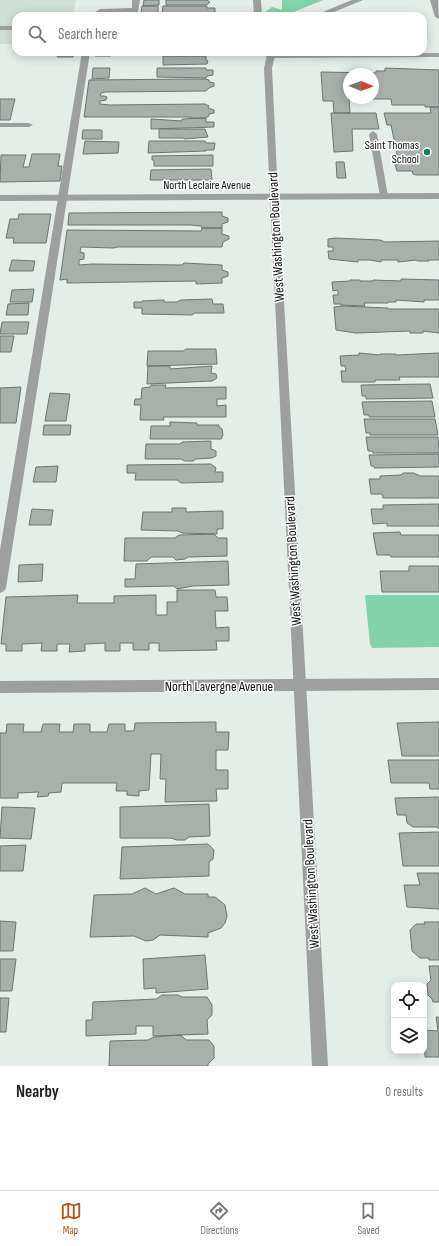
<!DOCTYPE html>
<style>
:root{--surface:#fff;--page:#f2f2f2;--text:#222;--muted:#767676;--line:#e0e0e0;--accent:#b45309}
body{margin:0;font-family:"Sofia Sans Condensed",sans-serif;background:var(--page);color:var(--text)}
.controls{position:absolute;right:12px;bottom:12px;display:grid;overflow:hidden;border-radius:8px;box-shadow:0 2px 10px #0003}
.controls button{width:36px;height:36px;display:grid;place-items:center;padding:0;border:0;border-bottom:1px solid var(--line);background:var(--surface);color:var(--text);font:20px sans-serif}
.compass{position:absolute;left:343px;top:68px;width:36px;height:36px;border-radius:50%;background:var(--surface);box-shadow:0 2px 10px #0003;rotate:91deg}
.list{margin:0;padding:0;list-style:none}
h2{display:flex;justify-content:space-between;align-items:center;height:52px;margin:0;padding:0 16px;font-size:17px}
h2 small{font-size:13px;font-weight:400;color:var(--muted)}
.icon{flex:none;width:22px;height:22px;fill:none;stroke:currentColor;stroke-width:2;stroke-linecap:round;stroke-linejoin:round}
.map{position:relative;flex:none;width:439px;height:1066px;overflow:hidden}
.search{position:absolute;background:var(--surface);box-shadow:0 2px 10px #0003;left:12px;right:12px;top:12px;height:44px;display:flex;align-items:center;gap:10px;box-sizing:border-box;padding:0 14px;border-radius:12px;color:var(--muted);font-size:15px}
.sheet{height:124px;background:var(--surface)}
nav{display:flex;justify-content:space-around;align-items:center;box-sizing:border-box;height:56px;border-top:1px solid var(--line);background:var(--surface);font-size:11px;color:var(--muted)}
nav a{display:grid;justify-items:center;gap:2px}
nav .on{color:var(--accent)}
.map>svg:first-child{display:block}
.built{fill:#d1dfd7}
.green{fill:#82d3ab}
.building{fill:#a9b0ac;stroke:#6e7471;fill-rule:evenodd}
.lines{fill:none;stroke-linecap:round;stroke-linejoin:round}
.service{fill:#9da09e;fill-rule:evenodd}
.minor{fill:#9da09e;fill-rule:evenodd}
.tertiary{fill:#9da09e;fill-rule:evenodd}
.poi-dot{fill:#1a7e58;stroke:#fff;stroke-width:1.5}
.labels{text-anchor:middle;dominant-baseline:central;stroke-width:3;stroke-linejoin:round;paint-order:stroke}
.far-poi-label{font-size:12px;fill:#111312;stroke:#fff;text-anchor:end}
.far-street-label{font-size:12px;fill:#111312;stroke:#fff}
.street-label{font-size:14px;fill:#111312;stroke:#fff}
</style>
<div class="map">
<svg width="439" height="1066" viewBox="0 0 439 1066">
<rect width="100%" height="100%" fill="#e5ede8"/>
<path class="built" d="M0,0H76L73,16H16V44H0Z"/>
<path class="green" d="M282,0H323L284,16H265V12L272,7L282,10Z
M365,595H439V647L372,648L370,644Z"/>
<path class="building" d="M144,0H159V5L143,6Z
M166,0H207L210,2L207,5H166Z
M142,6H158V13H141Z
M163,6H207V8H215V13H162Z
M158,14H164V15L213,14V16H158Z
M58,52H74L73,57H57Z
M96,52H111V56H95Z
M156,52H213V54L178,56L156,54Z
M163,56H206V60L208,61L207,64L163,65Z
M93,68H110L109,78L92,79Z
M157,68H206V70H213V75L207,76L206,78L157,77Z
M385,68L439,70V107H425V105H392L391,99H349L350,113H334L333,101H323L321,72L376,73V71H385ZM349,74H373V98H349Z
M191,79H206L209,80V82L214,83V86L209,88L206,91L105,92L101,93L100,96H104L107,97L106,100L100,101V104L109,105L205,104L209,106L208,108L214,110V113L209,114V116L205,118H190V117H84L89,80Z
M0,99H15L10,120H0Z
M430,107H438L439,111V175H416L413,174L412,171H397L395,164H399L391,125H387L384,113H431Z
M331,113H376L379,129H352L353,151L334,152Z
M206,118V122H214V127L151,129V119L182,121V119Z
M159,129H205L208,137L185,139L183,138H159Z
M83,130H102V139H82Z
M85,141L119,142L118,153L83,154Z
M149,141H205L206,143H215L214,150H206V151L148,153Z
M32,154H60L58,166H62L60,181L0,182L1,155H26L23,167H29Z
M213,155V166H154V160H152V156Z
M336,162H344L346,178H337Z
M211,169L212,180H150L151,170Z
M222,212V216L228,218V222L222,224V228H202L201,226L190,225H68L69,213Z
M19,214H51L46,243H13L14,238H6L10,219H18Z
M202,228H222V234L229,236V239L223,242L222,247H117L114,248L81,247L80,252L84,253V259L79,260V265L92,264L182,265L184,263L222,265V270L228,272V276L222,278V283L196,284V281L67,283V279L60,280L67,230L201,231Z
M335,238L380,240L385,242L439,241V260H428L429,261H417L416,260L398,262V260H381V262L370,260H358V262L329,259L328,251H333V247H328V239Z
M12,260L35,261L33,271H9Z
M401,279L439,280V300H424V302L396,300V302H388V303H364L365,306L341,305V304H334L333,295H338V290L333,291L332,282L350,281V280H360V281H373V280L401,281Z
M34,289L32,302H10L12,290Z
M212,299L213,304H223L224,313H195L192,315L142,314V308H134V302H142V301L164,300V302H177L181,300Z
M29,303L28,315H6L8,304Z
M341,306L388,308L389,309H439V333L423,331V333H410V331L356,333L336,330L334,307Z
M2,322H29L27,334H0Z
M0,336H14L11,352H0Z
M186,349H216L217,364L147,366L148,351H183Z
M359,353L380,355V354H396V355L439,353V377H399L400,380H375V382H342L341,371H346L345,366H341L340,356L359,355Z
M148,366H170V369L212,366L211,373L216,374L217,378L212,381L147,384Z
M430,384L433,398L366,399V396H362L361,385Z
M151,385H166L165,388L226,387V399H217V406L226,405V417H163L164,420H140L141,405H134L135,399H141L142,388L150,387Z
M21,387L16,423H0V388Z
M50,393L70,394L66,421H45Z
M432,401L435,417H369V415H364L362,402Z
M364,419H435L438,435H370V433H366Z
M170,422L197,423V425H219V427L222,429L223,435L221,439H150L151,426H170Z
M44,425H71L70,435H43Z
M366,437H438L439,453H373L372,451H368Z
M211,441V449L216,451V456L212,458L196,459L193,461H185L181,459H145L146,444H180L182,442Z
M439,454V467L374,468V466H371L369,455Z
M211,464L216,468L215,472H223V482L181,483L177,480H135L136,473H127V465Z
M58,466L56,482H33L36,467Z
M403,473H414L420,476H439V498H383L382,494H371L369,479H380V476L401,475Z
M439,504V526H387V523L373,524L371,509H383V505Z
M172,508H186V512L223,511V529H217V534L182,533L178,531L141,530L143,512H172Z
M32,509L53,510L51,525H29Z
M400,532L401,535H439V557H391L390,555H377L373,533Z
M214,534L218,538H227V556L188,557L185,559L176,560L173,557H151L147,561H124L125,538H175L179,535Z
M228,561L229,585L193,586L177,589L174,586L125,587V579H135L136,564Z
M43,564L42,581L18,582L19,565Z
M409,566H439V592H382L380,571H409Z
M177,590H215L216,597H227L228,611H215L216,628L229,627V641H216L217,650L159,651V643H149V650H133V643H120V651H105V643L85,644V651L69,652L70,644H57V651H41L42,643L22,644V651H6V644H1L6,597L78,595L77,603H114V596L156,595V615H167V602H177Z
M216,722V732H229L228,750H216V770H228V789H216L217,801L165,802L166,779H160L161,754H151L149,790L139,791V796L127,795V791H116L117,783H62L61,792L49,793L48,796L37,797L39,792L18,793V798H0V733H6L7,724H24L23,732H41L43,724H60L59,732H73L74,724H90V732H107L109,724H125V731H134L135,723Z
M439,722V756H402L397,723Z
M388,760H439V789H430L429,783H391Z
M439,797V829L437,827H413L407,823L406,815H397L395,798Z
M209,804L210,836L189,837L185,840H177L171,838H120V807Z
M2,807L35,808L31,839L0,838Z
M439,832V866H403L399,833Z
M208,844L214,850L213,859L209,862V876L120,879L122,847Z
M26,845L23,871H0V846Z
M417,873H439V909L407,907L404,885H420Z
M145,888L156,894L174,888L185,894H208V897H215L225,905L227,916L225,923L221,928L208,933V937L160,935L153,940L146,941L134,936L90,937L94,895L132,894Z
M0,921L16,922L13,951H0Z
M424,922H439V960H429V958H420L412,951L410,930L416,924H425Z
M205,955L208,989L156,993V988L144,989L143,959Z
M0,959H16L12,991H0Z
M429,966H439V1002H433L432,999L428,995L427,984L431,980Z
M162,995H178L182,997H207L212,1005V1015L207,1020L208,1034L153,1036V1026H136V1034L86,1036V1020H92L93,1002L156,999Z
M0,998H9L6,1032H0Z
M436,1017H439V1057H425L424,1030L438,1031Z
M181,1035L186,1040H209L214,1046V1058L208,1064V1066H109L110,1041L148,1040L154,1037Z"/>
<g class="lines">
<path class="service" d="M132,0H140L138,12L102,13L98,16H89L100,9L132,8Z
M430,0H438L439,19L435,17Z
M0,26H16V30H0Z
M82,52H90L6,588L4,591L0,593V550Z
M0,123H29L33,125L29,127H0Z
M373,131L377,134L388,196L384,199L380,196L369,134Z"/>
<path class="minor" d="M253,0H261L262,16H254Z
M263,52H271L272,54L439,53V57L270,58H267Z
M439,193V199L0,201V195Z
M439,678V690L0,693V681Z"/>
<path class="tertiary" d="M352,0H363L324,16H313Z
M268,52H276L272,68L278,197L328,1066H312L270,197L264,68Z"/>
</g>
<circle class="poi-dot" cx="427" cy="152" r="4"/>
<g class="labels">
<g class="far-poi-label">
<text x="419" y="145">Saint Thomas<tspan x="419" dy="14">School</tspan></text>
</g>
<g class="far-street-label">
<text x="207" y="185">North Leclaire Avenue</text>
</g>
<g class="street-label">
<text transform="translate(276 237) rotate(-93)">West Washington Boulevard</text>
<text transform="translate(293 561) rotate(-93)">West Washington Boulevard</text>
<text x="219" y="686">North Lavergne Avenue</text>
<text transform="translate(311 884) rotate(-93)">West Washington Boulevard</text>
</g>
</g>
</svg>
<div class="controls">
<button><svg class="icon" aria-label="locate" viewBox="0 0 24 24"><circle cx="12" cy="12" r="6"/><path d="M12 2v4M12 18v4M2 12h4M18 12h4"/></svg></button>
<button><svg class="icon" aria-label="layers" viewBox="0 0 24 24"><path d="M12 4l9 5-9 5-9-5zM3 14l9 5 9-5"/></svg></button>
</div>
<svg class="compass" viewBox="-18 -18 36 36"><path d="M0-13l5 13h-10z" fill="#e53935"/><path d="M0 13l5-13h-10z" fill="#767676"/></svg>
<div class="search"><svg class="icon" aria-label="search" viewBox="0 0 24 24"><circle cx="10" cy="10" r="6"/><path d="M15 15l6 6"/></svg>Search here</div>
</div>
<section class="sheet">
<h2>Nearby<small>0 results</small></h2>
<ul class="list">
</ul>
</section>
<nav>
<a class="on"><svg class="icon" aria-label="map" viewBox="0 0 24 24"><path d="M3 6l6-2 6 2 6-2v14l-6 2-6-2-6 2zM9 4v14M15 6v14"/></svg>Map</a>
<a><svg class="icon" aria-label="directions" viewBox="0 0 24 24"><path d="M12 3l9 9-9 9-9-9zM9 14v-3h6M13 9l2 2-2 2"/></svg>Directions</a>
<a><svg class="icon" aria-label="saved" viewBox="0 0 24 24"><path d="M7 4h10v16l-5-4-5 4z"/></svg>Saved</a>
</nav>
